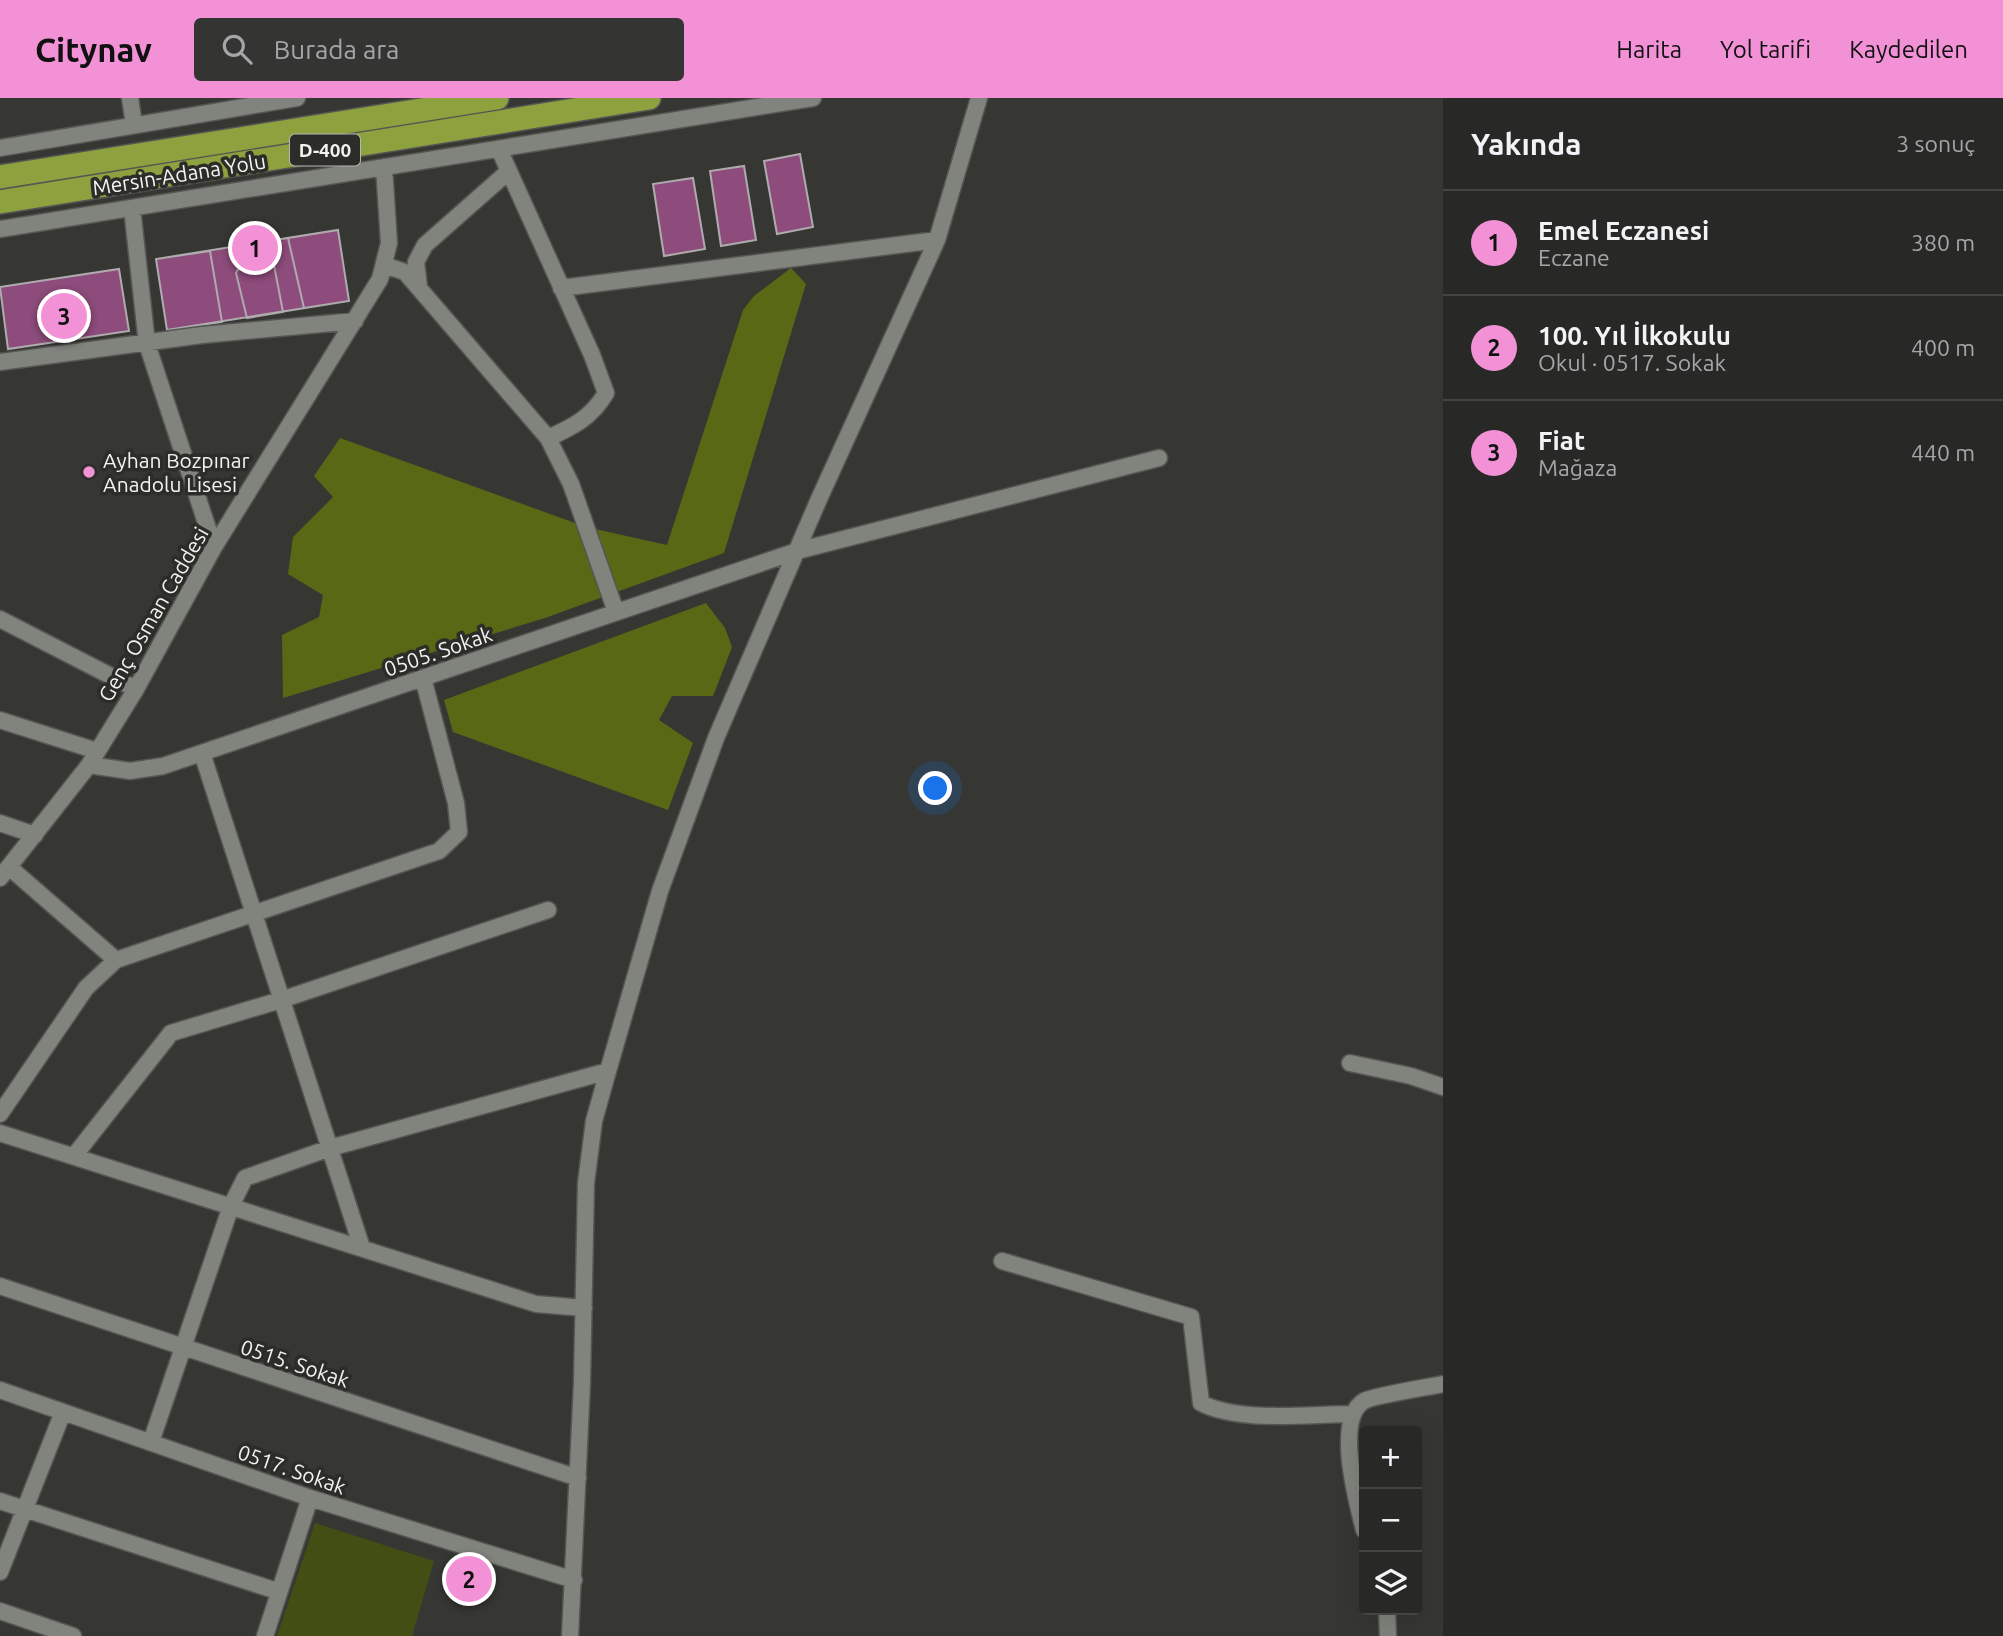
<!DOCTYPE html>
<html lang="tr">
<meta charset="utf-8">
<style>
:root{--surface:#282926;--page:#343532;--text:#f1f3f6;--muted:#a5a6a7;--line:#444543;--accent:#f291d6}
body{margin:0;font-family:Ubuntu,sans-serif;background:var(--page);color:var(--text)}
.controls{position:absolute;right:21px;bottom:21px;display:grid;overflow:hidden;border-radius:7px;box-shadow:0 7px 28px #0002}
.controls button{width:63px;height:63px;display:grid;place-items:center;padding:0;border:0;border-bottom:2px solid var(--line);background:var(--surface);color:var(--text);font:35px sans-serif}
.you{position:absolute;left:936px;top:691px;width:24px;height:24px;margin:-18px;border:5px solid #fff;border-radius:50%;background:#1a73e8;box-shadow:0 0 0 10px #1a73e833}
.badge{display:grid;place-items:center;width:46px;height:46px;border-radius:50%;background:var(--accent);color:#111;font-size:23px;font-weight:700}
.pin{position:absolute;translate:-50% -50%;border:4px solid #fff;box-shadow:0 2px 7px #0006}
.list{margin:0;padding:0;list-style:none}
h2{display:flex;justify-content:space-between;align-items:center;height:91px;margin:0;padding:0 28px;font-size:30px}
h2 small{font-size:23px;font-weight:400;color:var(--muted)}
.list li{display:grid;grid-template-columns:46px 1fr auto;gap:21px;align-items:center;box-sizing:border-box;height:105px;padding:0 28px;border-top:2px solid var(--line)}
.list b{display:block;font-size:26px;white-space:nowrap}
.list p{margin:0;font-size:23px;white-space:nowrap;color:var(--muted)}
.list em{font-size:23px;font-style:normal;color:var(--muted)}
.icon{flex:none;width:38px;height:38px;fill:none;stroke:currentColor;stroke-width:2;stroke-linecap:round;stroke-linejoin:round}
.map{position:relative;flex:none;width:1443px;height:1538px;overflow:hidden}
header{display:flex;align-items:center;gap:42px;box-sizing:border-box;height:98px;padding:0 35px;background:var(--accent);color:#111}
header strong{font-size:33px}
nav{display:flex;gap:38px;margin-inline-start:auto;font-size:24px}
.search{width:490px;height:63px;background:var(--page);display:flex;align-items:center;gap:18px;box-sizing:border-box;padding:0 24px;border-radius:7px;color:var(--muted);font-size:26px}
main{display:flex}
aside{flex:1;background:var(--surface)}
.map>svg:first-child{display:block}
.green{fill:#434e14}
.forest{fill:#596814}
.building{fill:#8d4c7b;stroke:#afaaad;stroke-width:2}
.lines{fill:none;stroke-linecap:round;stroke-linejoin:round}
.minor-casing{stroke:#555653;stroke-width:19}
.highway-casing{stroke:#555653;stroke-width:26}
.minor{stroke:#81837d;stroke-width:16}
.highway{stroke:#8da13e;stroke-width:23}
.poi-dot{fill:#f291d6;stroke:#2c2d29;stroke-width:2.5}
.labels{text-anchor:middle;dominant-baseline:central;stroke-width:7;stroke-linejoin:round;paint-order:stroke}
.shield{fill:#2c2d29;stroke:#b7b8b5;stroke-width:2}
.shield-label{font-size:19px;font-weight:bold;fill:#f3f4f1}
.street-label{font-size:21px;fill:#f3f4f1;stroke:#2c2d29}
.poi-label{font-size:21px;fill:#f3f4f1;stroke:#2c2d29;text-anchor:start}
</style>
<header>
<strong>Citynav</strong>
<div class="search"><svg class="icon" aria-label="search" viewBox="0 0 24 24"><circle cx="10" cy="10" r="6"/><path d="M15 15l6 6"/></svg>Burada ara</div>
<nav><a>Harita</a><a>Yol tarifi</a><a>Kaydedilen</a></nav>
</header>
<main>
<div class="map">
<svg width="1443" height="1538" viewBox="0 0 1443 1538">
<rect width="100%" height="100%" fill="#363733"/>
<path class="green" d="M315,1425L434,1463L412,1538H277Z"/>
<path class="forest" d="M791,170L806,186L724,455L545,520L283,600L282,537L319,519L323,497L288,476L293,439L333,399L314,378L340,340L586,429L667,447L743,212L754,198Z
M706,505L725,530L732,549L713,598H672L659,622L693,645L668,712L453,634L444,602Z"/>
<path class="building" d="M800,56L813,129L777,136L764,63Z
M744,68L756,142L721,148L710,73Z
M693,80L705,151L664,158L653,86Z
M338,132L349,203L167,232L156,161Z
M338,132L349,203L304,210L288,140Z
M210,153L222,224L167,232L156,161Z
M252,162L274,167L283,214L247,220L236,175L240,168Z
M119,171L129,233L8,251L0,189Z"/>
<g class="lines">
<g class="minor-casing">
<path id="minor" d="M130,0L134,27
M0,50L297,0
M499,51L592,257L606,295C592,319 573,329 548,340
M132,110L147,246L214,449
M0,131L813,0
M384,167L405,174L548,340L571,386L616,514
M419,189L416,164L425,147L509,73
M561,190L937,142
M0,264L202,237L355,223
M0,521L136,591
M0,622L97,653
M202,655L362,1150
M89,667L130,673L163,668L797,453L1159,360
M0,725L35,737
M9,769L116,862
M0,780L89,667L136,591L214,449L380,181L389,145L384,69
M1350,965L1411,978L1443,989
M0,1016L86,890L116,862L439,753L459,734L456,705L423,580
M0,1035L536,1206L584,1210
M74,1058L171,935L284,901L548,812
M1002,1163L1191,1219L1201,1305C1240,1325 1308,1316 1352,1316
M0,1188L578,1380
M0,1292L310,1400L574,1482
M151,1344L231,1108L245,1080L330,1050L608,973
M0,1403L277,1493
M1364,1432C1357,1404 1334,1321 1364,1303C1372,1298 1429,1289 1443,1286
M0,1474L63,1314
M1387,1512L1388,1538
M0,1513L73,1538
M265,1538L310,1400
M570,1538L582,1285L586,1085L594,1023L608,973L660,793L716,640L819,401L937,142L979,0"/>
</g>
<g class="highway-casing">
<path id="highway" d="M0,79L497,0
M0,104L649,0"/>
</g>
<use href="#minor" class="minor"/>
<use href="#highway" class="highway"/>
</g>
<circle class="poi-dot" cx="89" cy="374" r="7"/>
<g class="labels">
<rect class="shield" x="290" y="36.5" width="70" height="31" rx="5"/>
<g class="shield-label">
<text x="325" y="52">D-400</text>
</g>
<g class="street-label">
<text transform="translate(179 76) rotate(-9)">Mersin-Adana Yolu</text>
<text transform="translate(153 516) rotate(-60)">Genç Osman Caddesi</text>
<text transform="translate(438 553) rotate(-19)">0505. Sokak</text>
<text transform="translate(295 1265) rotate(18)">0515. Sokak</text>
<text transform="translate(292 1371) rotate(19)">0517. Sokak</text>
</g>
<g class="poi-label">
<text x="103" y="362">Ayhan Bozpınar<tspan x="103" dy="24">Anadolu Lisesi</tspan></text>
</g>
</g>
</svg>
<div class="controls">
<button>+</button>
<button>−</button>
<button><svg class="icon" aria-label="layers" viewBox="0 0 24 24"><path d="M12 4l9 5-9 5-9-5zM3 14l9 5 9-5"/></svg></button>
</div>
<div class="you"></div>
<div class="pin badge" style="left:255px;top:150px">1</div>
<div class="pin badge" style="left:469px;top:1481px">2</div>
<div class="pin badge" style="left:64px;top:218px">3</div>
</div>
<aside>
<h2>Yakında<small>3 sonuç</small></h2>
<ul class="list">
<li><span class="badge">1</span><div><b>Emel Eczanesi</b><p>Eczane</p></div><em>380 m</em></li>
<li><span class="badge">2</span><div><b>100. Yıl İlkokulu</b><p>Okul · 0517. Sokak</p></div><em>400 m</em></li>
<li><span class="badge">3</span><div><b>Fiat</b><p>Mağaza</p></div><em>440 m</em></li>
</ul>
</aside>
</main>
